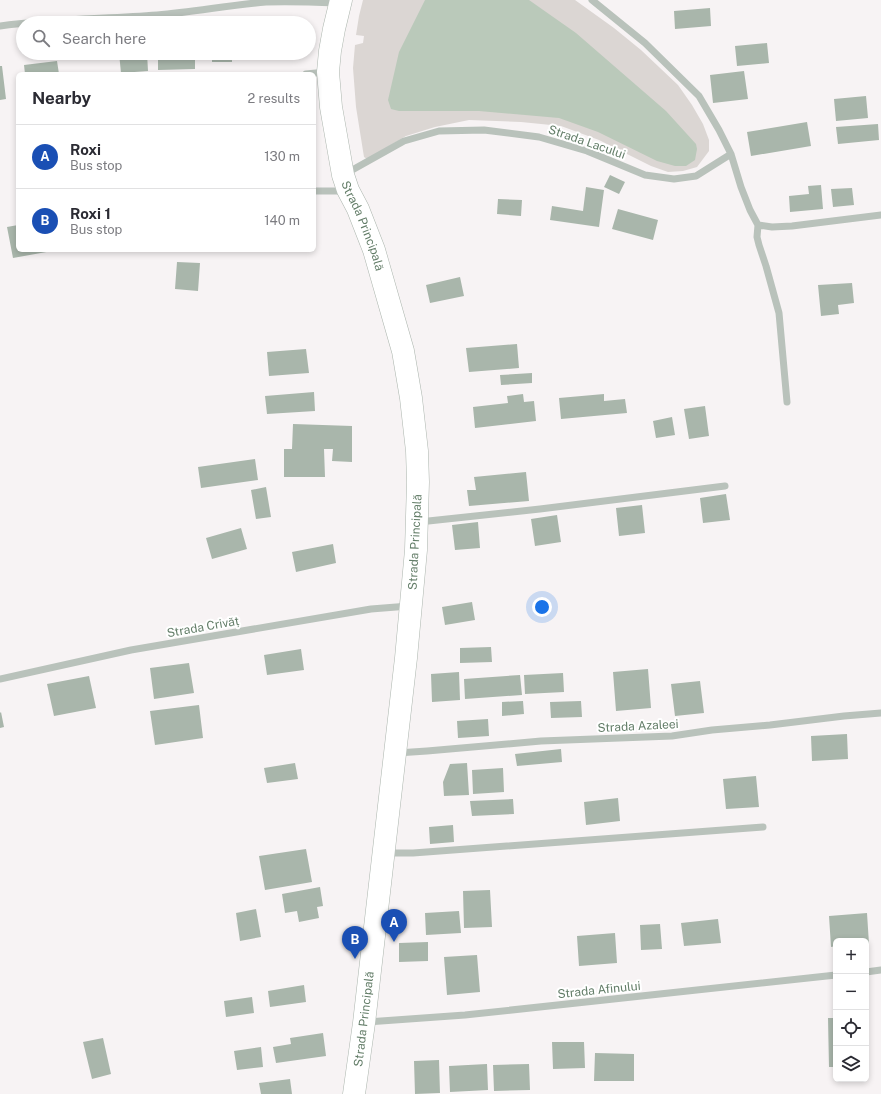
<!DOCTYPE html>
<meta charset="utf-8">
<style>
:root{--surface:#fff;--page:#f2f2f3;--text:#2b2b33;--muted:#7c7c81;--line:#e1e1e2;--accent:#111827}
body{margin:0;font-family:"Public Sans",sans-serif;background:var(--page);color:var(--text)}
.controls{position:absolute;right:12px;bottom:12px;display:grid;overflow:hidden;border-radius:6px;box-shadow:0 2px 6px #0003}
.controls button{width:36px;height:36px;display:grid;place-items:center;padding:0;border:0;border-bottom:1px solid var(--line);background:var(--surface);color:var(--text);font:20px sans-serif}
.you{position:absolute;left:542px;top:607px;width:14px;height:14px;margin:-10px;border:3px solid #fff;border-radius:50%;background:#1a73e8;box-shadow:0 0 0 6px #1a73e833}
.badge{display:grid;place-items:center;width:26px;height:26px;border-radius:50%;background:var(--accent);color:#fff;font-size:13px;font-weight:700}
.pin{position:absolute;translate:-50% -33px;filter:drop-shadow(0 1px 2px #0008)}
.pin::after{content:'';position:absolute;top:21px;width:14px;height:12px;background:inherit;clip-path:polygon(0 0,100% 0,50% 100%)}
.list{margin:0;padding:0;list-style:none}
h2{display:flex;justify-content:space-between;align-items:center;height:52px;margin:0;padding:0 16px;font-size:17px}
h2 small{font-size:13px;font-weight:400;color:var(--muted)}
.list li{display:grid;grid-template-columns:26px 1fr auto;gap:12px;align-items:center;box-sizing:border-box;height:64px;padding:0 16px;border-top:1px solid var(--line)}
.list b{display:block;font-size:15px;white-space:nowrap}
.list p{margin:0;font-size:13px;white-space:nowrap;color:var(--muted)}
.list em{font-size:13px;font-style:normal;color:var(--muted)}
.icon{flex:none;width:22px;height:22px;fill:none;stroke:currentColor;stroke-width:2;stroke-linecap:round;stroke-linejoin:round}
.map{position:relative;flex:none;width:881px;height:1094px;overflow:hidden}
.search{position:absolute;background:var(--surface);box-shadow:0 2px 6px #0003;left:16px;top:16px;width:300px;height:44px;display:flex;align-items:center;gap:10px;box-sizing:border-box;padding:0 14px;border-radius:22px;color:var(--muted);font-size:15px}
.panel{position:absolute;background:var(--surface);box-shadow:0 2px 6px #0003;left:16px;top:72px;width:300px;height:180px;border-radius:6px}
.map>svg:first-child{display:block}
.green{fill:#dbd6d3}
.water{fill:#bac9ba}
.building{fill:#a9b6ab}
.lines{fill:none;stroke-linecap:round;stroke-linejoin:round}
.major-casing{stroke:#abb5ad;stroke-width:23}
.minor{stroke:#b9c2bb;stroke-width:7}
.major{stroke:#fff;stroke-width:22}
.labels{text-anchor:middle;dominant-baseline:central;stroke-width:4;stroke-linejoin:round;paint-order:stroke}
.street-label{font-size:12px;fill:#637d68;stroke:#fff}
</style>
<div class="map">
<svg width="881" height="1094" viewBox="0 0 881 1094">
<rect width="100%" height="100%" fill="#f7f3f4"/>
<path class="green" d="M363,0H575L614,28L641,50L678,85L692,105L703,124L709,140V151L697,167L683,171L668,172L651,166L599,140L561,126L521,122L469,120L435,127L406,136L367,159L364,157L356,107L353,68L355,45L363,43L364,36L356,35L359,16Z"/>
<path class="water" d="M425,0H529L576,33L666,111L696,144L697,149L695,160L686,166H675L657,161L598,132L559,118L479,111H399L391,109L388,100L399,52Z"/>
<path class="building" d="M710,8L711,26L675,29L674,11Z
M767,43L769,63L737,66L735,46Z
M119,53H147L148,71L121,73Z
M158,53H195V69L158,70Z
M212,53H232V62H212Z
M57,61L59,74H25L24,65Z
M0,66H2L6,99L0,100Z
M744,71L748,99L713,103L710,75Z
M866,96L868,118L836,121L834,99Z
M807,122L811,146L751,156L747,132Z
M878,124L879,140L838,144L836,127Z
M610,175L625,182L619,194L604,187Z
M821,185L823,209L790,212L789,196L809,194L808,186Z
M586,187L604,190L599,227L550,220L552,206L583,211Z
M852,188L854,205L833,207L831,189Z
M498,199L522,200L521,216L497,214Z
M618,209L658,220L653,240L612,229Z
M18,225V250L52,251L13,258L7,227Z
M177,262L200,263L198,291L175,289Z
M460,277L464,296L430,303L426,285Z
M852,283L854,303L838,305L839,314L821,316L818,285Z
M517,344L519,368L469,372L466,348Z
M306,349L309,373L269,376L267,352Z
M532,373V383L501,385L500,375Z
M314,392L315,411L267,414L265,396Z
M523,394L524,402L534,401L536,421L475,428L473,407L508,403L507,396Z
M604,394V401L625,399L627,413L561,419L559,398Z
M705,406L709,436L689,439L684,409Z
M672,417L675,435L656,438L653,421Z
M293,424L352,426V462L332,461L333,449H324L325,477H284V449H292Z
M255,459L258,480L201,488L198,467Z
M526,472L529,501L469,506L467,490H476L474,477Z
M266,487L271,517L256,519L251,490Z
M726,494L730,520L703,523L700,498Z
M642,505L645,533L619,536L616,508Z
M557,515L561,542L535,546L531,519Z
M478,522L480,548L455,550L452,525Z
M241,528L247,549L212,559L206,538Z
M333,544L336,563L296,572L292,552Z
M472,602L475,620L445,625L442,607Z
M491,647L492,662L460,663V648Z
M301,649L304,670L267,675L264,655Z
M189,663L194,693L154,699L150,668Z
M648,669L651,708L616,711L613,672Z
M459,672L460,700L432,702L431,674Z
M563,673L564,692L525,694L524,675Z
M520,675L522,695L465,699L464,679Z
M89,676L96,708L54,716L47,684Z
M700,681L704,713L675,716L671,684Z
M523,701L524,714L502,716V702Z
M581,701L582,717L551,718L550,702Z
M199,705L203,738L155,745L150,711Z
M1,712L4,727L0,728V713Z
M488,719L489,736L458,738L457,721Z
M847,734L848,759L812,761L811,736Z
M561,749L562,762L517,766L515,754Z
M295,763L298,779L267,783L264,768Z
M467,763L469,795L444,796L443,782L450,764Z
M503,768L504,792L473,794L472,770Z
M756,776L759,807L726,809L723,779Z
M618,798L620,821L586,825L584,802Z
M513,799L514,814L472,816L470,801Z
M453,825L454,842L430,844L429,827Z
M306,849L312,882L265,890L259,856Z
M320,887L323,906L317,907L319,918L299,922L297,911L285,913L282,894Z
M490,890L492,927L464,928L463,891Z
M256,909L261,937L240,941L236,913Z
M459,911L461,933L426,935L425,913Z
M867,913L869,944H866V941H836V946L831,947L829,916Z
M718,919L721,943L684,946L681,923Z
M660,924L662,949L641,950L640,925Z
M615,933L617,963L579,966L577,936Z
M428,942V961L399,962V943Z
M477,955L480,992L447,995L444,957Z
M304,985L306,1002L270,1007L268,991Z
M252,997L254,1013L226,1017L224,1001Z
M828,1018H836V1067H829Z
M323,1033L326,1056L276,1063L273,1047L291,1044L290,1038Z
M103,1038L111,1074L92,1079L83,1042Z
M552,1042H584L585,1068L553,1069Z
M261,1047L263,1067L237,1070L234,1051Z
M595,1053L634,1054V1081H594Z
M439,1060L440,1093L415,1094L414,1061Z
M487,1064L488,1090L450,1092L449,1066Z
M529,1064L530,1090L494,1091L493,1065Z
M290,1079L292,1094H261L259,1083Z"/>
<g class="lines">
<g class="major-casing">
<g id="major">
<path id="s1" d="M341,0L334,29L330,51L328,72L331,107L343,175L348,190L358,209L374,250L403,351L411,398L417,451L418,482L416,550L406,658L364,1023L354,1094"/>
</g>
</g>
<path class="minor" d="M592,0L645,43L699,96L719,130L731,154L741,187L750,210L758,225L772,227L792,226L881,215
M0,26C52,19 105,19 157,15C194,12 229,5 266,2C290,1 314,2 339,3
M306,74L326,72
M345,174L404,141L439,131L484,130L539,137L587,151L645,175L674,179L696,176L731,154
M314,191H346
M758,225L757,237L759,245L766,266L779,313L787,402
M419,522L540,509L725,486
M0,679L131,650L371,609L409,606
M397,753L427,751L541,741L672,736L712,730L770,725L844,716L881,713
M386,853H413L763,827
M866,972L881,970
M367,1022L465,1015L836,975"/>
<use href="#major" class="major"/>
</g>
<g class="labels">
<g class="street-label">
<text transform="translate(587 142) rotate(19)">Strada Lacului</text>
<text stroke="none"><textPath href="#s1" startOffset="232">Strada Principală</textPath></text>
<text transform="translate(415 542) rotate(-87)">Strada Principală</text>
<text transform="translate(203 627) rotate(-10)">Strada Crivăț</text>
<text transform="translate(638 726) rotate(-3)">Strada Azaleei</text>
<text transform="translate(599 990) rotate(-6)">Strada Afinului</text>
<text transform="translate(364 1019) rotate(-83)">Strada Principală</text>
</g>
</g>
</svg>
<div class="controls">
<button>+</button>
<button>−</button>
<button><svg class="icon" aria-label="locate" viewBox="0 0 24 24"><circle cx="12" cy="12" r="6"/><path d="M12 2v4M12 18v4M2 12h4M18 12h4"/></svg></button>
<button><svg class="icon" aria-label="layers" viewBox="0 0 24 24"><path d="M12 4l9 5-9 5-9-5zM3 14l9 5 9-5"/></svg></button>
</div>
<div class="you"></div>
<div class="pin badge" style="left:394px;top:942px;background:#1a4fb4">A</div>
<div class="pin badge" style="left:355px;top:959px;background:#1a4fb4">B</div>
<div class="search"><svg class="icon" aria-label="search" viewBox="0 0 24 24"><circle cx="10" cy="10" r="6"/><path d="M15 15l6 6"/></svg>Search here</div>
<section class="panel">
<h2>Nearby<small>2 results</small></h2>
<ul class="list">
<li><span class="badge" style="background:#1a4fb4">A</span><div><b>Roxi</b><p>Bus stop</p></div><em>130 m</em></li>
<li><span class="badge" style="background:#1a4fb4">B</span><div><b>Roxi 1</b><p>Bus stop</p></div><em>140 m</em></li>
</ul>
</section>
</div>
